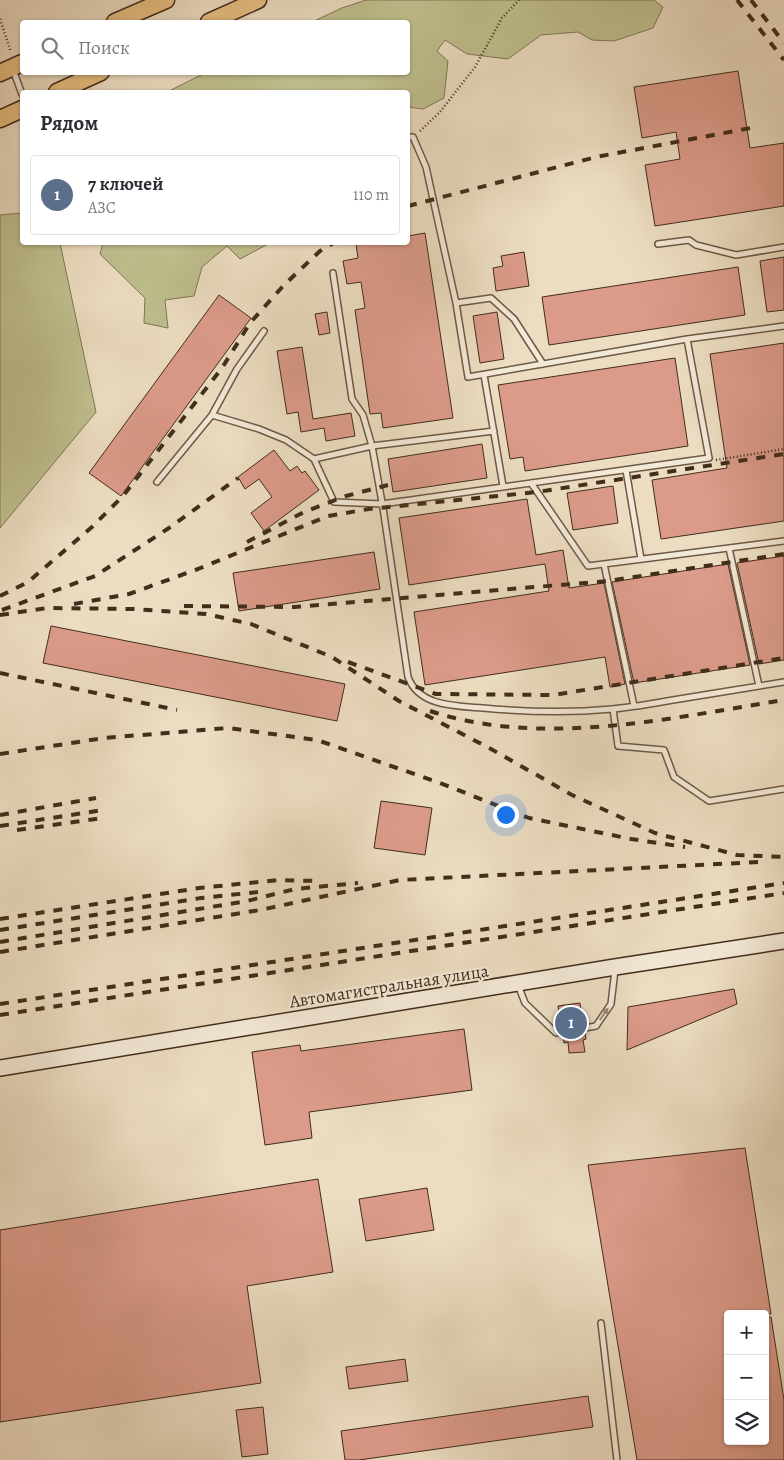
<!DOCTYPE html>
<html lang="ru">
<meta charset="utf-8">
<style>
:root{--surface:#fff;--page:#f2f2f3;--text:#2b2b33;--muted:#7c7c81;--line:#e1e1e2;--accent:#8f2418}
body{margin:0;font-family:Alegreya,serif;background:var(--page);color:var(--text)}
.controls{position:absolute;right:15px;bottom:15px;display:grid;overflow:hidden;border-radius:5px;box-shadow:0 1px 4px #0004}
.controls button{width:45px;height:45px;display:grid;place-items:center;padding:0;border:0;border-bottom:1px solid var(--line);background:var(--surface);color:var(--text);font:25px sans-serif}
.you{position:absolute;left:505px;top:814px;width:18px;height:18px;margin:-12px;border:4px solid #fff;border-radius:50%;background:#1a73e8;box-shadow:0 0 0 8px #1a73e833}
.badge{display:grid;place-items:center;width:32px;height:32px;border-radius:50%;background:var(--accent);color:#fff;font-size:16px;font-weight:700}
.pin{position:absolute;translate:-50% -50%;border:2px solid #fff;box-shadow:0 1px 5px #0006}
.list{margin:0;padding:0;list-style:none}
h2{display:flex;justify-content:space-between;align-items:center;height:65px;margin:0;padding:0 20px;font-size:21px}
h2 small{font-size:16px;font-weight:400;color:var(--muted)}
.list li{display:grid;grid-template-columns:32px 1fr auto;gap:15px;align-items:center;box-sizing:border-box;height:80px;margin:0 10px 10px;padding:0 10px;border:1px solid var(--line);border-radius:5px}
.list b{display:block;font-size:19px;white-space:nowrap}
.list p{margin:0;font-size:16px;white-space:nowrap;color:var(--muted)}
.list em{font-size:16px;font-style:normal;color:var(--muted)}
.icon{flex:none;width:28px;height:28px;fill:none;stroke:currentColor;stroke-width:2;stroke-linecap:round;stroke-linejoin:round}
.map{position:relative;flex:none;width:784px;height:1460px;overflow:hidden}
.search{position:absolute;background:var(--surface);box-shadow:0 1px 4px #0004;left:20px;top:20px;width:390px;height:55px;display:flex;align-items:center;gap:12px;box-sizing:border-box;padding:0 18px;border-radius:5px;color:var(--muted);font-size:19px}
.panel{position:absolute;background:var(--surface);box-shadow:0 1px 4px #0004;left:20px;top:90px;width:390px;height:155px;border-radius:5px}
.map>svg:first-child{display:block}
.green{fill:#bfbf8e;stroke:#807655}
.building{fill:#dc9b8a;stroke:#412d1c}
.lines{fill:none;stroke-linecap:round;stroke-linejoin:round}
.service-casing{stroke:#6c5946;stroke-width:8}
.secondary-casing{stroke:#412d1c;stroke-width:18}
.primary-casing{stroke:#412d1c;stroke-width:19}
.path{stroke:#412d1c;stroke-width:2.5;stroke-dasharray:1 2.5;stroke-linecap:butt}
.service{stroke:#f3e9d7;stroke-width:5}
.secondary{stroke:#f3e9d7;stroke-width:15}
.primary{stroke:#e6be81;stroke-width:16}
.rail{stroke:#412d1c;stroke-width:4;stroke-dasharray:9 9;stroke-linecap:butt}
.oneway{fill:#9a8b7a}
.labels{text-anchor:middle;dominant-baseline:central;stroke-width:4.5;stroke-linejoin:round;paint-order:stroke}
.street-label{font-size:18px;fill:#412d1c;stroke:#f3e9d7}
</style>
<div class="map">
<svg width="784" height="1460" viewBox="0 0 784 1460">
<rect width="100%" height="100%" fill="#ecddc2"/>
<filter id="stains"><feTurbulence type="fractalNoise" baseFrequency=".004" numOctaves="4"/><feColorMatrix values="0 0 0 0 .2 0 0 0 0 .09 0 0 0 0 .02 0 0 0 .5 -.17"/></filter>
<radialGradient id="worn" r=".72"><stop offset=".6" stop-color="#630" stop-opacity="0"/><stop offset="1" stop-color="#630" stop-opacity=".3"/></radialGradient>
<path class="green" d="M366,0H654L663,7L653,28L614,41L592,40L578,32L541,35L508,59L467,54L445,40L437,51L448,61L444,98L423,109L408,107V92H167L205,73L408,72V22H312L342,8Z
M22,213V242L60,243L96,412L0,528V215Z
M103,243V242L270,243L240,259L227,246L202,267L194,296L165,300L168,328L144,323L145,298L100,254Z"/>
<path class="building" d="M738,71L750,148L784,143V206L655,226L645,165L680,159L676,132L642,138L634,87Z
M425,233L453,418L383,428L381,413L370,414L355,310L365,308L361,282L347,284L343,261L358,258L356,244L366,242H408V236Z
M524,252L529,286L496,291L493,268L503,266L501,256Z
M784,257V310L767,312L760,261Z
M738,267L745,315L549,345L542,297Z
M219,295L251,318L121,496L89,473Z
M327,312L330,333L319,335L315,314Z
M497,312L504,359L480,363L473,316Z
M784,343V521L661,539L652,480L727,468L710,354Z
M302,347L313,419L351,413L355,436L326,441L324,428L301,432L298,412L287,414L277,351Z
M675,358L688,446L525,471L523,457L510,459L498,385Z
M482,444L487,478L393,492L388,459Z
M274,450L290,471L297,466L302,473L305,471L319,490L264,531L251,513L272,497L259,479L245,489L238,477Z
M613,486L618,523L573,530L567,493Z
M527,499L536,555L563,550L569,588L604,583L625,684L610,687L605,657L425,685L414,612L549,591L545,564L409,585L399,518Z
M374,552L380,589L239,611L233,573Z
M784,556V660L759,664L737,563Z
M728,564L750,665L634,683L612,582Z
M51,626L345,684L337,721L43,663Z
M381,801L432,808L425,855L374,848Z
M734,989L737,1004L627,1050L628,1007Z
M580,1003L583,1024L562,1028L558,1006Z
M464,1029L472,1090L309,1112L312,1138L265,1145L252,1052L300,1045L301,1051Z
M585,1032L586,1039L583,1040L585,1052L569,1053L568,1042L564,1043L563,1036Z
M745,1148L771,1314H728V1441H765V1318L771,1317L784,1400V1460H637L588,1165Z
M318,1179L333,1272L247,1286L261,1383L0,1422V1230Z
M427,1188L434,1230L366,1241L359,1199Z
M405,1359L408,1381L349,1389L346,1367Z
M588,1396L593,1427L359,1460H345L341,1431Z
M263,1407L268,1454L242,1457L236,1410Z"/>
<g class="lines">
<g class="service-casing">
<path id="service" d="M13,70L22,94
M408,137H413L426,167L456,303L468,377L687,339L784,326
M658,244L689,240L696,245L736,255L784,247
M333,273L352,399L363,415L372,446L494,431
M456,303L491,298L514,319L543,364
M484,375L503,486
M212,415L259,429L286,440L314,459L334,502L382,504L709,458L687,339
M314,459L372,446L383,508L408,677C419,707 457,706 483,708C526,712 569,713 612,709C634,707 657,703 679,699C714,693 749,688 784,682
M626,470L641,559
M157,482L212,415L237,369L264,331
M531,483L588,566L784,541
M729,548L759,686
M604,564L634,706
M613,709L618,746L664,750L674,777L709,801L784,789
M518,985L525,1003L556,1033L596,1026L611,1004L615,970
M601,1323L617,1460"/>
</g>
<g class="secondary-casing">
<path id="secondary" d="M0,1068L615,967L784,941"/>
</g>
<g class="primary-casing">
<path id="primary" d="M115,22L166,0
M209,22L258,0
M0,73L22,63
M57,92L101,72
M0,119L22,109"/>
</g>
<path class="path" d="M0,19L11,52
M420,131L440,112L475,67L502,18L519,0
M716,460L784,449"/>
<use href="#service" class="service"/>
<use href="#secondary" class="secondary"/>
<use href="#primary" class="primary"/>
<path class="rail" d="M737,0L784,60
M751,0L784,43
M408,206L596,157L756,127
M247,542L304,512L346,496L388,485
M0,596L28,582L92,527L123,496L222,368L250,323L284,285L320,251L335,242
M74,604L129,594L198,569L328,516L369,509L537,492L784,454
M184,606L294,607L608,581L784,554
M2,610L95,576L169,528L238,478
M0,615L47,608L134,609L206,614L251,624L332,657L399,701L491,749L572,795L655,833L737,855L784,857
M348,662L436,694L553,695L784,658
M0,673L177,710
M430,711C542,748 670,718 784,700
M0,754L104,738L228,728L317,740L440,783L529,818L631,839L685,847
M0,815L96,798
M0,826L103,810
M17,830L103,818
M0,919L199,888L279,880L317,881
M0,930L201,898L258,892
M0,942L247,901L295,889L358,883
M0,952L260,910L400,880L759,862
M0,1004L784,883
M0,1015L784,893"/>
</g>
<defs><path id="oneway-solid" d="M-6-.8H1V-3.2L6.5 0L1 3.2V.8H-6Z" transform="scale(1.25)"/></defs>
<use class="oneway" href="#oneway-solid" transform="translate(604 1014) rotate(-56)"/>
<g class="labels">
<g class="street-label">
<text transform="translate(389 986) rotate(-9)">Автомагистральная улица</text>
</g>
</g>
<rect width="100%" height="100%" filter="url(#stains)"/>
<rect width="100%" height="100%" fill="url(#worn)"/>
</svg>
<div class="controls">
<button>+</button>
<button>−</button>
<button><svg class="icon" aria-label="layers" viewBox="0 0 24 24"><path d="M12 4l9 5-9 5-9-5zM3 14l9 5 9-5"/></svg></button>
</div>
<div class="you"></div>
<div class="pin badge" style="left:571px;top:1023px;background:#5c6f8a">1</div>
<div class="search"><svg class="icon" aria-label="search" viewBox="0 0 24 24"><circle cx="10" cy="10" r="6"/><path d="M15 15l6 6"/></svg>Поиск</div>
<section class="panel">
<h2>Рядом<small></small></h2>
<ul class="list">
<li><span class="badge" style="background:#5c6f8a">1</span><div><b>7 ключей</b><p>АЗС</p></div><em>110 m</em></li>
</ul>
</section>
</div>
